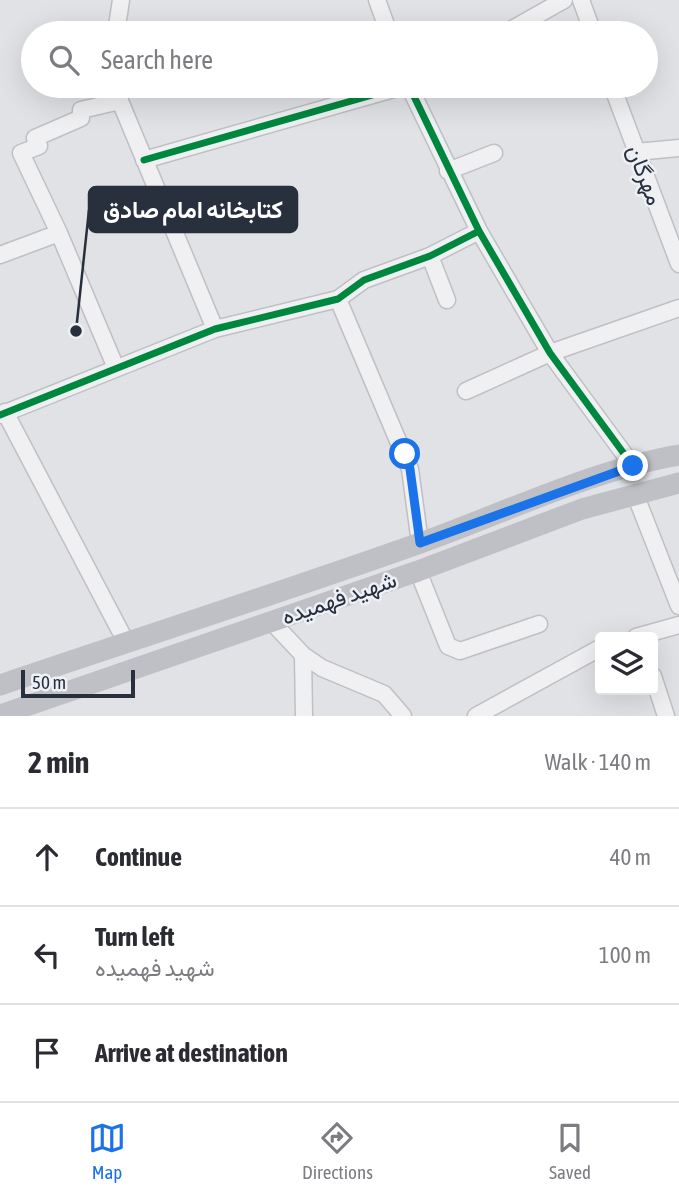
<!DOCTYPE html>
<meta charset="utf-8">
<style>
:root{--surface:#fff;--page:#f7f7f7;--text:#2b2b33;--muted:#7c7c81;--line:#e1e1e2;--accent:#1a73e8}
body{margin:0;font-family:"Asap Condensed",Vazirmatn,sans-serif;background:var(--page);color:var(--text)}
.controls{position:absolute;right:21px;bottom:21px;display:grid;overflow:hidden;border-radius:7px;box-shadow:0 7px 28px #0002}
.controls button{width:63px;height:63px;display:grid;place-items:center;padding:0;border:0;border-bottom:2px solid var(--line);background:var(--surface);color:var(--text);font:35px sans-serif}
.scale{position:absolute;left:21px;bottom:18px;width:114px;box-sizing:border-box;padding-left:7px;border:4px solid #282f3d;border-top:0;font-size:19px;line-height:24px;white-space:nowrap;color:#282f3d;-webkit-text-stroke:5px #edf0f5;paint-order:stroke}
.stop{position:absolute;width:21px;height:21px;margin:-16px;border:5px solid #1a73e8;border-radius:50%;background:#fff}
.stop.end{background:#1a73e8;border-color:#fff;box-shadow:0 2px 7px #0008}
.list{margin:0;padding:0;list-style:none}
h2{display:flex;justify-content:space-between;align-items:center;height:91px;margin:0;padding:0 28px;font-size:30px}
h2 small{font-size:23px;font-weight:400;color:var(--muted)}
.list li{display:grid;grid-template-columns:46px 1fr auto;gap:21px;align-items:center;box-sizing:border-box;height:98px;padding:0 28px;border-top:2px solid var(--line)}
.list b{display:block;font-size:26px;white-space:nowrap}
.list p{margin:0;font-size:23px;white-space:nowrap;color:var(--muted)}
.list em{font-size:23px;font-style:normal;color:var(--muted)}
.icon{flex:none;width:38px;height:38px;fill:none;stroke:currentColor;stroke-width:2;stroke-linecap:round;stroke-linejoin:round}
.map{position:relative;flex:none;width:679px;height:716px;overflow:hidden}
.search{position:absolute;background:var(--surface);box-shadow:0 7px 28px #0002;left:21px;right:21px;top:21px;height:77px;display:flex;align-items:center;gap:18px;box-sizing:border-box;padding:0 24px;border-radius:38px;color:var(--muted);font-size:26px}
.sheet{height:385px;background:var(--surface)}
nav{display:flex;justify-content:space-around;align-items:center;box-sizing:border-box;height:98px;border-top:2px solid var(--line);background:var(--surface);font-size:19px;color:var(--muted)}
nav a{display:grid;justify-items:center;gap:4px}
nav .on{color:var(--accent)}
.map>svg:first-child{display:block}
.lines{fill:none;stroke-linecap:round;stroke-linejoin:round}
.street-casing{stroke:#bec0c3;stroke-width:19}
.street{stroke:#f0f0f2;stroke-width:16}
.secondary{stroke:#bec0c5;stroke-width:21}
.cycleway-casing{stroke:#edf0f5;stroke-width:11}
.cycleway{stroke:#00873e;stroke-width:7}
.route{stroke:#1a73e8;stroke-width:9}
.labels{text-anchor:middle;dominant-baseline:central;stroke-width:5;stroke-linejoin:round;paint-order:stroke}
.street-label{font-size:23px;fill:#282f3d;stroke:#edf0f5}
.leader{fill:none;stroke:#282f3d;stroke-width:2.5}
.callout-dot{fill:#282f3d;stroke:#edf0f5;stroke-width:2.5}
.callout{fill:#282f3d;stroke:#282f3d;stroke-width:2.5}
.callout-label{font-size:24px;text-anchor:middle;font-weight:bold;fill:#fff}
</style>
<div class="map">
<svg width="679" height="716" viewBox="0 0 679 716">
<rect width="100%" height="100%" fill="#e0e2e5"/>
<g class="lines">
<g class="street-casing">
<path id="street" d="M377,0L389,33
M581,0L593,33
M116,33L121,0
M505,33L564,0
M119,86L120,101L215,329
M409,86L479,231L550,353L633,466
M612,86L679,264
M636,152L679,148
M144,160L404,86
M448,171L494,153
M59,233L21,153L39,146L35,138L81,118V110L120,101
M0,255L59,233L116,368
M430,256L447,300
M338,299L410,469L420,543
M466,391L550,353L679,308
M5,412L126,642
M0,415L215,329L338,299L364,280L430,256L479,231
M635,494L679,606
M418,571L448,646L460,651L539,624
M272,622L303,655L322,668L384,694L403,716
M636,637L679,625
M303,655L304,716
M653,676L666,716
M476,716L600,648"/>
</g>
<use href="#street" class="street"/>
<path class="secondary" d="M0,685C141,637 283,592 423,542C504,513 595,469 679,455
M0,715L418,571L582,509L679,483"/>
<g class="cycleway-casing">
<path id="cycleway" d="M409,86L479,231L550,353L633,466
M144,160L404,86
M0,415L215,329L338,299L364,280L430,256L479,231"/>
</g>
<use href="#cycleway" class="cycleway"/>
</g>
<g class="lines">
<path class="route" d="M405,454L410,469L420,543L633,466"/>
</g>
<g class="labels">
<g class="street-label">
<text transform="translate(645 175) rotate(69)">مهرگان</text>
<text transform="translate(339 598) rotate(-19)">شهید فهمیده</text>
</g>
</g>
<path class="leader" d="M76 331L89 210"/>
<circle class="callout-dot" cx="76" cy="331" r="7"/>
<rect class="callout" x="89" y="187" width="208" height="45" rx="7"/>
<g class="callout-label">
<text x="193" y="218">کتابخانه امام صادق</text>
</g>
</svg>
<div class="controls">
<button><svg class="icon" aria-label="layers" viewBox="0 0 24 24"><path d="M12 4l9 5-9 5-9-5zM3 14l9 5 9-5"/></svg></button>
</div>
<div class="scale">50 m</div>
<div class="stop" style="left:405px;top:454px"></div>
<div class="stop end" style="left:633px;top:466px"></div>
<div class="search"><svg class="icon" aria-label="search" viewBox="0 0 24 24"><circle cx="10" cy="10" r="6"/><path d="M15 15l6 6"/></svg>Search here</div>
</div>
<section class="sheet">
<h2>2 min<small>Walk · 140 m</small></h2>
<ul class="list">
<li><svg class="icon" aria-label="ahead" viewBox="0 0 24 24"><path d="M12 20V5M6 11l6-6 6 6"/></svg><div><b>Continue</b></div><em>40 m</em></li>
<li><svg class="icon" aria-label="left" viewBox="0 0 24 24"><path d="M17 20v-9H6M10 6l-5 5 5 5"/></svg><div><b>Turn left</b><p>شهید فهمیده</p></div><em>100 m</em></li>
<li><svg class="icon" aria-label="arrive" viewBox="0 0 24 24"><path d="M6 21V4h12l-3 4 3 4H6"/></svg><div><b>Arrive at destination</b></div></li>
</ul>
</section>
<nav>
<a class="on"><svg class="icon" aria-label="map" viewBox="0 0 24 24"><path d="M3 6l6-2 6 2 6-2v14l-6 2-6-2-6 2zM9 4v14M15 6v14"/></svg>Map</a>
<a><svg class="icon" aria-label="directions" viewBox="0 0 24 24"><path d="M12 3l9 9-9 9-9-9zM9 14v-3h6M13 9l2 2-2 2"/></svg>Directions</a>
<a><svg class="icon" aria-label="saved" viewBox="0 0 24 24"><path d="M7 4h10v16l-5-4-5 4z"/></svg>Saved</a>
</nav>
